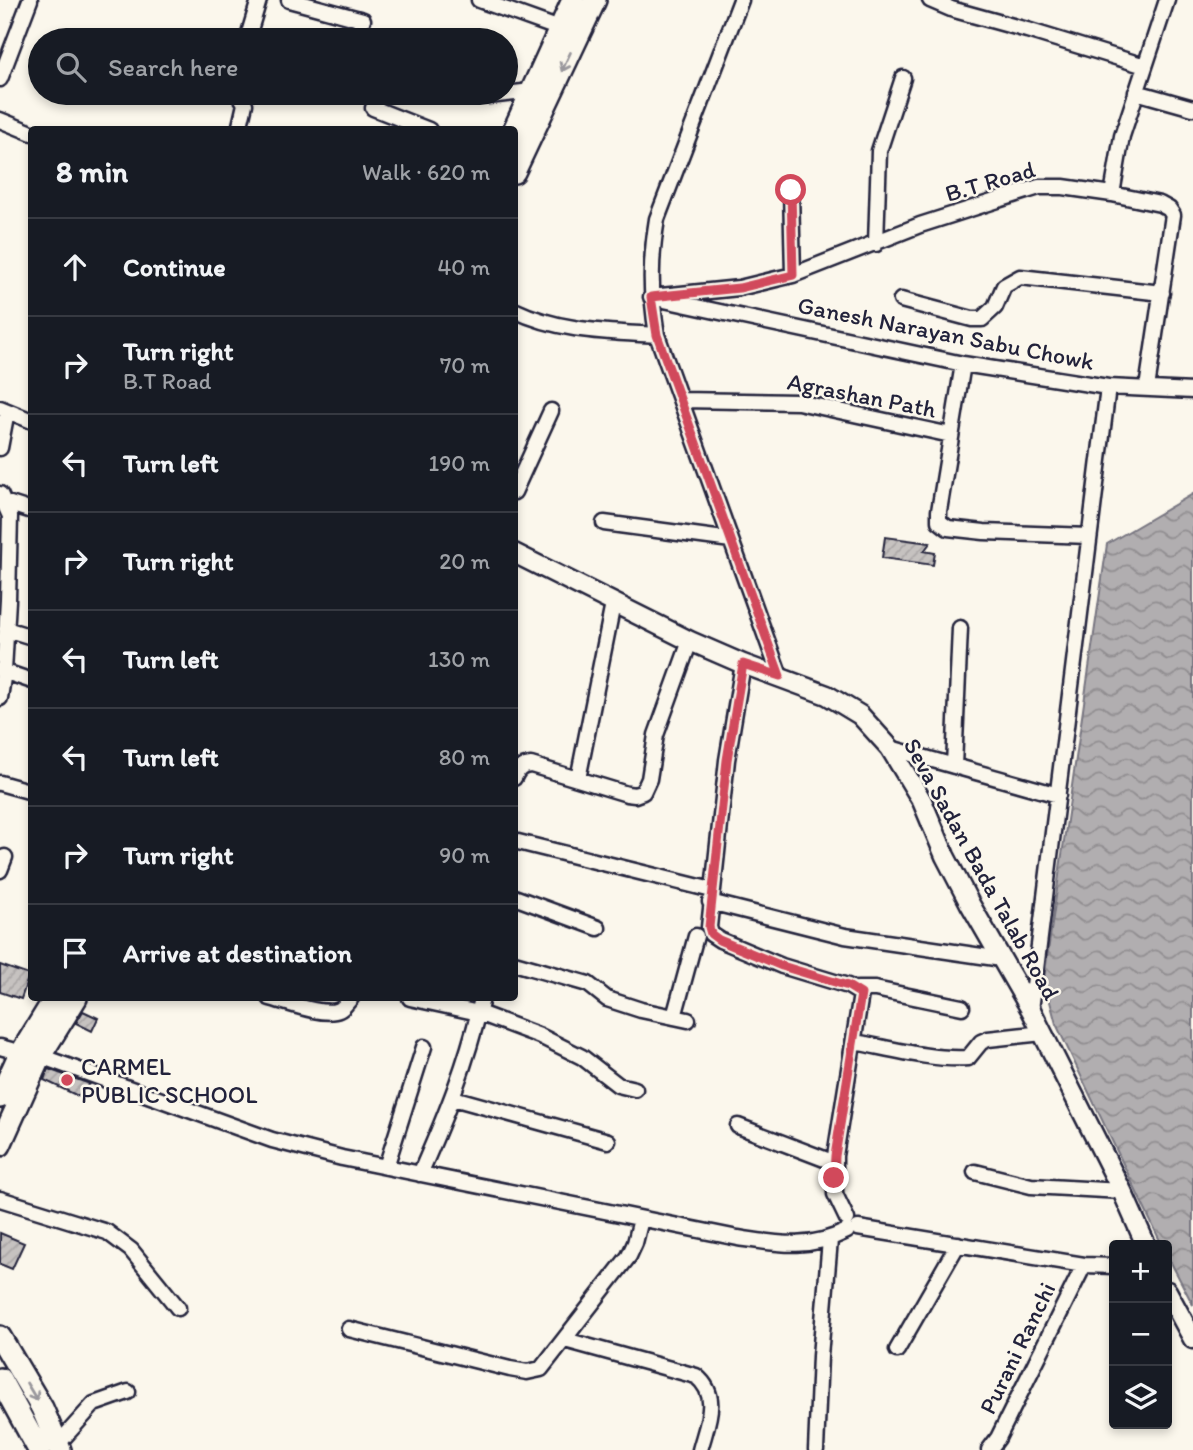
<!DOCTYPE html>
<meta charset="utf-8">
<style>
:root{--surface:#171b24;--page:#20242c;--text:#f1f3f6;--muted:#9ea1a6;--line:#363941}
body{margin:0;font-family:Itim,sans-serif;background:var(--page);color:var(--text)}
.controls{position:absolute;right:21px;bottom:21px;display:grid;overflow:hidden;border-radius:7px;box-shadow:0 4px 10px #0003}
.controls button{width:63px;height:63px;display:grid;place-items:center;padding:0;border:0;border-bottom:2px solid var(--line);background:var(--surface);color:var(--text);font:35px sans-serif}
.stop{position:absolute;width:21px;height:21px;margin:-16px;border:5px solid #d1495b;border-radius:50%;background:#fff}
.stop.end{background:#d1495b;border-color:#fff;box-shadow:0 2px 7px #0008}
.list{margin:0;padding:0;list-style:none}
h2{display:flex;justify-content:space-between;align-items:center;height:91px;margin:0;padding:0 28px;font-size:30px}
h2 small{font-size:23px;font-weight:400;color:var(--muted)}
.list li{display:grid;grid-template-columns:46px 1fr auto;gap:21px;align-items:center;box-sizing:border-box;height:98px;padding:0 28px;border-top:2px solid var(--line)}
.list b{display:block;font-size:26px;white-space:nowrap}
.list p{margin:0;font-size:23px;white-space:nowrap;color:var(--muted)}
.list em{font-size:23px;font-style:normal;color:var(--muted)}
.icon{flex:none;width:38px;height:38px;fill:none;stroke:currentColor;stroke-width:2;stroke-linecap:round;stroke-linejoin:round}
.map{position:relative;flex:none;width:1193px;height:1450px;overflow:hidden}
.search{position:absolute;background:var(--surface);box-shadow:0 4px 10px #0003;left:28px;top:28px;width:490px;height:77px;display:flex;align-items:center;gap:18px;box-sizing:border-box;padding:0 24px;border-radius:38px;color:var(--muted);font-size:26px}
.panel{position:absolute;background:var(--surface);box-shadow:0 4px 10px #0003;left:28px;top:126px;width:490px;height:875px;border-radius:7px}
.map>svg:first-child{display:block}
.water{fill:url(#water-waves);stroke:#787681;stroke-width:2}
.building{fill:url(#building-hatch);stroke:#22223b;stroke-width:2}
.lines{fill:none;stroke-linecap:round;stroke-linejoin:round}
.minor-casing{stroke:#22223b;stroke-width:19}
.tertiary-casing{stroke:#22223b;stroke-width:23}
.secondary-casing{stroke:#22223b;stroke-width:26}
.minor{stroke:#fbf7ec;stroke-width:14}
.tertiary{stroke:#fbf7ec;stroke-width:18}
.secondary{stroke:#fbf7ec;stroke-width:21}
.oneway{stroke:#99979c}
.route{stroke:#d1495b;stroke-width:9}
.poi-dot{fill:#d1495b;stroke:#fbf7ec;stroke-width:2.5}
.labels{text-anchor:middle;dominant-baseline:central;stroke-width:5;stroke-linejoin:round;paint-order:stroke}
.street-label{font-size:24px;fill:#22223b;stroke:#fbf7ec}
.poi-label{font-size:24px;fill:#22223b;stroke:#fbf7ec;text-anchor:start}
</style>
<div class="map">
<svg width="1193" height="1450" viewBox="0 0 1193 1450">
<defs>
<pattern id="water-waves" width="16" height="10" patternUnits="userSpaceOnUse" patternTransform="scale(1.75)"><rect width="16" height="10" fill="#b1aeb0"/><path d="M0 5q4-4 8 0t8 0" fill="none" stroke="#908d90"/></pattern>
<pattern id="building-hatch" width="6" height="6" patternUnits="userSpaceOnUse" patternTransform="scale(1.75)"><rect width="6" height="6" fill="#c6c2c0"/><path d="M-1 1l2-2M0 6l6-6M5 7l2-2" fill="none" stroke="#aaa6a6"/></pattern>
</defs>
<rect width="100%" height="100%" fill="#fbf7ec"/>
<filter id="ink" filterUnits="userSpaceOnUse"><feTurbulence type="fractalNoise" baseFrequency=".0143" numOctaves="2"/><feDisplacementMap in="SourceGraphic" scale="14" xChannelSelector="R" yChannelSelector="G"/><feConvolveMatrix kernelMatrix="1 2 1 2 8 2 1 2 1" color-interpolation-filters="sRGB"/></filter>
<g filter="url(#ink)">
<path class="water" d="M1193,494V1305L1167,1255V1245H1162L1056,1024L1044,979L1107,544Z"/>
<path class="building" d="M885,537L930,543L924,551L935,553L933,565L882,558Z
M0,965L29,975L21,999L0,992Z
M83,1011L98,1018L92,1031L76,1023Z
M48,1069L90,1084L78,1096L44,1080Z
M0,1233L24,1243L12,1269L0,1264Z"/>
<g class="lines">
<g class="minor-casing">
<path id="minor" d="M289,0L363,20
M479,0L560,29
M741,0L657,219C650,262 650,292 657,335L780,676
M930,0L951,9L1027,30L1145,66
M247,40L259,0
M0,79L30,0
M1136,92L1193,108
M451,93L488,96L532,91
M373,108L429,130
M0,120L32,133
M239,130L245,104L239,93
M791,190L793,275
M1112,194L1122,136L1167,0
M876,244L879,151L903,78
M651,297L739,288L793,275L920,225L1039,187H1063L1112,194L1160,204L1169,209L1173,215L1147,388
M664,300L963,364L1108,387L1193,391
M901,300L972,319H982L995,307L1004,286L1020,277L1162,293
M514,310C560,332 608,332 657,335
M963,364L939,511V521L948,528L984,532L1089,536
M681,400L798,402L951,435
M0,408L32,421
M0,448L7,411
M514,492L551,411
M0,494L10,516L8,600L4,671L0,698
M4,502L32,511
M604,523L731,540
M6,629L32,637
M743,664L727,760L709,927L711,934L720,940L782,966L848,986L861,994L835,1156V1194L847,1219
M0,670L32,681
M890,748L1058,795
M954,766L960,628
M514,778C518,769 521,766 531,765L627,794L635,795L643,792L649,779L656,735L690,641
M578,779L613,604
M0,783L32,792
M514,841L712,890
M0,870L5,857
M514,897L598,928
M710,902L845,936L1002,959
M514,963L588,984L607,999L641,1010L688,1020
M857,989H875L962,1007
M270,998C286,1002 324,1017 339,1010C344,1008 347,1002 351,998
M410,998L479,1013L540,1036L582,1057L618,1085L635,1089
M1031,1010L1108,387
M674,1017L696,936
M855,1042C892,1049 930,1060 968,1058L981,1042L988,1039L1043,1033
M0,1047L22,1053
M40,1056L272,1140L342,1158L738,1238C779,1244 809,1250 847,1231
M453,1098L608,1141
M738,1126L835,1163
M386,1167L424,1047
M975,1172L1031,1186L1122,1191
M420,1174C446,1115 468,1061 482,998
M0,1199L107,1232L131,1250L178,1308
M858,1228L1084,1265L1114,1266
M349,1329L510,1369L527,1372L541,1369L629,1256L635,1243L641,1219
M565,1340L696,1376C721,1396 707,1423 700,1450
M897,1350L958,1244
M58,1444L94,1404L128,1392
M816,1450L820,1356L830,1240
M989,1450L998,1438L1084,1265"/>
</g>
<g class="tertiary-casing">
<path id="tertiary" d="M514,553L690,641L743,664L827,695L860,715L890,748L922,801L945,856L970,904L1031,1010L1122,1191L1146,1245
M1167,1291L1193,1339"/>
</g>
<g class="secondary-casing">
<path id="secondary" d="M514,130L573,0
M514,172L595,0
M0,1097L17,1060L55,998
M0,1145L40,1056L76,998
M0,1337L42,1408L60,1450
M0,1379L39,1450"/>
</g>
<use href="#minor" class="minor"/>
<use href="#tertiary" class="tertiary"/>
<use href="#secondary" class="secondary"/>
</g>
<defs><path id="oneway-shaft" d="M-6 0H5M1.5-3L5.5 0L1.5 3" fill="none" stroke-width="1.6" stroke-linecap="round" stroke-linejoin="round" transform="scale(1.75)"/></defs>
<g class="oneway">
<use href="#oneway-shaft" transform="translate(566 62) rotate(115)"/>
<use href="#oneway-shaft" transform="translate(32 1392) rotate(59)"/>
</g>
</g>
<g class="lines" filter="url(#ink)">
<path class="route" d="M791,190L793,275L739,288L651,297L657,335L780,676L743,664L727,760L709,927L711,934L719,940L782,966L848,986L861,994L835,1156L834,1178"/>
</g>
<circle class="poi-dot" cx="67" cy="1080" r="7"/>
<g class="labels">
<g class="street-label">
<text transform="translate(990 181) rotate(-16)">B.T Road</text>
<text transform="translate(946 333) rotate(11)">Ganesh Narayan Sabu Chowk</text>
<text transform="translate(862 395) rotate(11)">Agrashan Path</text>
<text transform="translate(982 869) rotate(61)">Seva Sadan Bada Talab Road</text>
<text transform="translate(1017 1348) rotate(-64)">Purani Ranchi</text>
</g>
<g class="poi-label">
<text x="81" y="1066">CARMEL<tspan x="81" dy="28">PUBLIC SCHOOL</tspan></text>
</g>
</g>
</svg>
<div class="controls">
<button>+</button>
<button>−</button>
<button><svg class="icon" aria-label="layers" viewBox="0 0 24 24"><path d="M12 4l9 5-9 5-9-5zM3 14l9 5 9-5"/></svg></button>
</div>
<div class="stop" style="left:791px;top:190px"></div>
<div class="stop end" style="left:834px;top:1178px"></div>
<div class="search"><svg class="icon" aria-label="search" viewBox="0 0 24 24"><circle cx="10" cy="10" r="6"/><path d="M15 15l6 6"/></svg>Search here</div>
<section class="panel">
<h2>8 min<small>Walk · 620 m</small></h2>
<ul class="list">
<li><svg class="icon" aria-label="ahead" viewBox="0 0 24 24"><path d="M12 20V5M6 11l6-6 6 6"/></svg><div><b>Continue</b></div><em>40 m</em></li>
<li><svg class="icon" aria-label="right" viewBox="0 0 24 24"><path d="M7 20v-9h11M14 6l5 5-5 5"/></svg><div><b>Turn right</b><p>B.T Road</p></div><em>70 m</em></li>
<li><svg class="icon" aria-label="left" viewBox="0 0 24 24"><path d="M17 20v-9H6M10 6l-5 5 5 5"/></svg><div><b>Turn left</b></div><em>190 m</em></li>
<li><svg class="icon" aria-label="right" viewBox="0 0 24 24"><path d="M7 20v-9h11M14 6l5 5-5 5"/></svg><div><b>Turn right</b></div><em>20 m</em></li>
<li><svg class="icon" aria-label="left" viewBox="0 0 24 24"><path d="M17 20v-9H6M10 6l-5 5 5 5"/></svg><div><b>Turn left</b></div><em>130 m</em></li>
<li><svg class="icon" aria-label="left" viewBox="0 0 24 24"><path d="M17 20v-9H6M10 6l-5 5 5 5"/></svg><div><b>Turn left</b></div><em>80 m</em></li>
<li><svg class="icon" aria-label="right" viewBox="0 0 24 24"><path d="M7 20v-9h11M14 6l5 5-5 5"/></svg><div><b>Turn right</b></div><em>90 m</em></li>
<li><svg class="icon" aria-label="arrive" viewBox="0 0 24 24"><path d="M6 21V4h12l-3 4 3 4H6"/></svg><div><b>Arrive at destination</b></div></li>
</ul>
</section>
</div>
